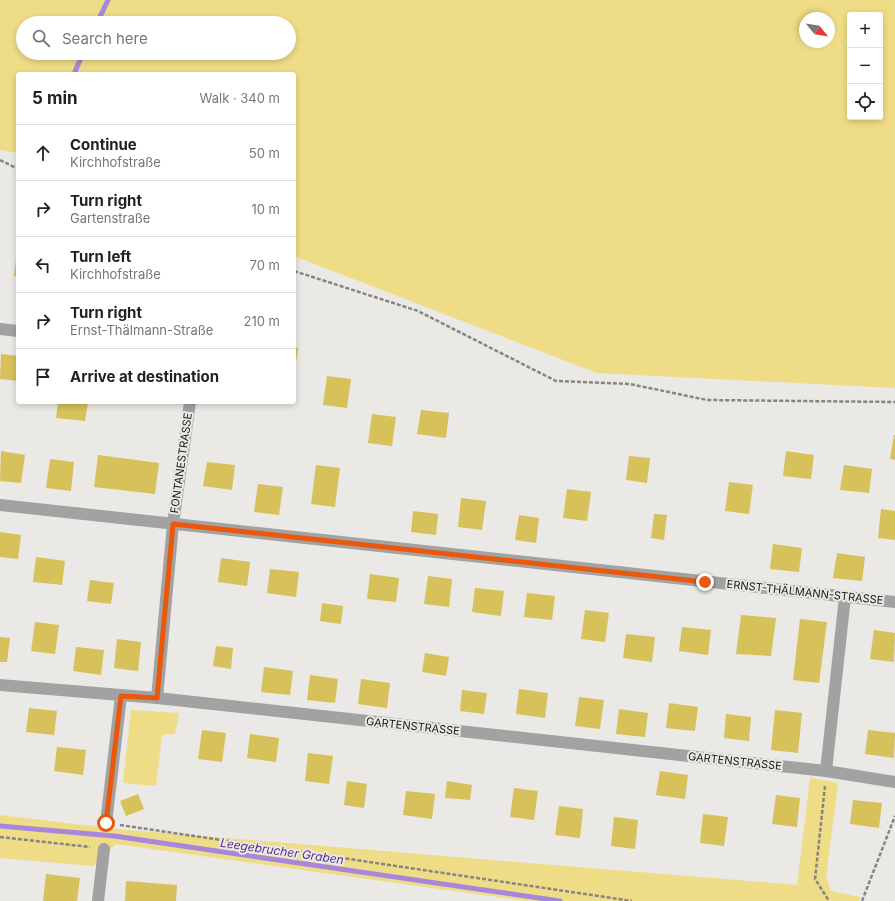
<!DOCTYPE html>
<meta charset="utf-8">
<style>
:root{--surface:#fff;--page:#f6f6f6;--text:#222;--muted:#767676;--line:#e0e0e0}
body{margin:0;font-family:Inter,sans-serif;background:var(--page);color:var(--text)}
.controls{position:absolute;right:12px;top:12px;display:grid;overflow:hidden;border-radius:4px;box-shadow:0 2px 6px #0003}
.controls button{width:36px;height:36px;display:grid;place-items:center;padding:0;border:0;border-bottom:1px solid var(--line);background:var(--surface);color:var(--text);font:20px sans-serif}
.compass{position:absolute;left:799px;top:12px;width:36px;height:36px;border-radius:50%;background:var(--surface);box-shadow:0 2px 6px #0003;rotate:120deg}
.stop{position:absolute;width:12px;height:12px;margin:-9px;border:3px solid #ea580c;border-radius:50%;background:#fff}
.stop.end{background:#ea580c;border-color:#fff;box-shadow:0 1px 4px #0008}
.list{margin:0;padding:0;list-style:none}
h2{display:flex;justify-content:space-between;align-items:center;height:52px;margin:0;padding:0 16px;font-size:17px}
h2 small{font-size:13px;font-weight:400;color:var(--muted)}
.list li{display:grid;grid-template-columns:26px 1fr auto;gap:12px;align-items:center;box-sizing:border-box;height:56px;padding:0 16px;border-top:1px solid var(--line)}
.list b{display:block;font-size:15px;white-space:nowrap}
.list p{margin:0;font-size:13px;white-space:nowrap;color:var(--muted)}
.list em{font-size:13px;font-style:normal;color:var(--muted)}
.icon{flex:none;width:22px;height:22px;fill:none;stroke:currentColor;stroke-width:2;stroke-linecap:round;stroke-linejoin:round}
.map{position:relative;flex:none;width:895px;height:901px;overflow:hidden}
.search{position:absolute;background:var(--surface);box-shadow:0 2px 6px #0003;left:16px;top:16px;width:280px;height:44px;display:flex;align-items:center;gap:10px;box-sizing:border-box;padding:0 14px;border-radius:22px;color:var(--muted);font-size:15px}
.panel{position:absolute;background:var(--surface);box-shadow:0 2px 6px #0003;left:16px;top:72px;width:280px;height:332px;border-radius:4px}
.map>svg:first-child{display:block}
.green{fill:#eedc86;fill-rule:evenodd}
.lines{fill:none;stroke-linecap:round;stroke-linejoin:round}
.stream{stroke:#a687db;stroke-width:5}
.building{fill:#d6c15a}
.path{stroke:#858582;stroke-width:2.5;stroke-dasharray:4 2;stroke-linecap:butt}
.minor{stroke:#a2a2a3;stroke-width:12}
.route{stroke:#ea580c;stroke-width:5}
.labels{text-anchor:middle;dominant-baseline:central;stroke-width:4;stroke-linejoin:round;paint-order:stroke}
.street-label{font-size:11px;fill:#181816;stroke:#eae9e5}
.water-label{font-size:12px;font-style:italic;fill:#592d90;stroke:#eae9e5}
</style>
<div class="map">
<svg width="895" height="901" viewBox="0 0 895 901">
<rect width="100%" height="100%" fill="#eae9e5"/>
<path class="green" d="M0,0H895V388L597,373L294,256V74H18V153L0,150ZM850,15H880V117H850ZM805,18H829V42H805ZM23,23H289V53H23Z
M131,710L179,713L175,734L162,735L156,786L123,783Z
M810,778L838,783L826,877L831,891L860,897L859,901H527L116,844L93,866L0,858V815L116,829L797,885Z"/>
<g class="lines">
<path class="stream" d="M97,23L108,0
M74,74L83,53
M0,826L114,836L560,901"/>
</g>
<path class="building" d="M17,252H18V277L14,276Z
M294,347L298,348L295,370H294Z
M1,354L18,356V381L0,379Z
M327,376L351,379L347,408L323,405Z
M58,402H88L85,421L56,418Z
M421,410L449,413L446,438L417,434Z
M372,414L396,417L392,446L368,443Z
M894,435H895V460L890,459Z
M1,451L25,455L21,483L0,481Z
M786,451L814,455L811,479L783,476Z
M98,455L159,463L155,494L94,487Z
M629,456L650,458L647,483L626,480Z
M50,459L74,462L71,491L46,488Z
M207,462L235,465L232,490L203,486Z
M316,465L340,468L335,507L311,504Z
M844,465L872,469L869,493L840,490Z
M729,482L753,485L749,514L725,511Z
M258,484L283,487L279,515L254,512Z
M567,489L591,492L587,521L563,518Z
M461,498L486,501L482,530L458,527Z
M881,509L895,511V540L878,538Z
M413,511L438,514L436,535L411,532Z
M654,514L667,515L664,540L651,538Z
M519,515L539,518L536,543L515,540Z
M0,532L21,535L18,559L0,557Z
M773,544L802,548L799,572L770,569Z
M837,553L865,557L862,581L833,578Z
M36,557L65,561L62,585L33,582Z
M221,558L250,562L247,586L218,582Z
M270,569L299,572L296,597L267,593Z
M370,574L399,578L396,602L367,599Z
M428,576L452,579L449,607L424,604Z
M90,580L114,583L111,604L87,601Z
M475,588L504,591L501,616L472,612Z
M527,593L555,596L552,620L524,617Z
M322,603L343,606L341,624L320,621Z
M585,610L609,613L605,642L581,639Z
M741,615L776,618L771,656L736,654Z
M800,619L827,622L819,683L793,680Z
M35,622L59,625L55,654L31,651Z
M682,627L711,630L708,655L679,651Z
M874,630L895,633L894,662L870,659Z
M626,634L655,637L652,662L623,658Z
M0,637L10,638L7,662H0Z
M117,639L141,642L138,671L114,668Z
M216,646L233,648L231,669L213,666Z
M76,647L104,650L101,675L73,671Z
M425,653L449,657L446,676L422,672Z
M264,667L293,671L290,695L261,692Z
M310,675L338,679L335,703L307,700Z
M361,679L390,683L387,708L358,704Z
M519,689L548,693L545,718L516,714Z
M462,690L487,693L484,714L460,711Z
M579,697L604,700L600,729L575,726Z
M669,703L698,707L695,731L666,728Z
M29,708L57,711L54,735L26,732Z
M619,709L648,713L645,737L616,734Z
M775,710L802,713L798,753L771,750Z
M726,714L751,717L749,741L724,738Z
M202,730L226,733L222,762L198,759Z
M868,730L895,733L894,758L865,754Z
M250,734L279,738L276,762L247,758Z
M57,747L86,750L83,775L54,771Z
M308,753L333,756L329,784L305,781Z
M660,771L688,775L685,799L656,795Z
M347,781L367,784L364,808L344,805Z
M447,781L472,785L470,800L445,798Z
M514,788L538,791L534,820L510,817Z
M406,791L435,794L432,819L403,815Z
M138,794L144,809L126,816L120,801Z
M776,795L800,798L797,827L772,824Z
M853,800L882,803L879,828L850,824Z
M559,806L583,809L580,838L555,835Z
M703,814L728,817L724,846L700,843Z
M614,817L638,820L635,849L611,846Z
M46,874L80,878L77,901H43Z
M126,881L177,885L176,901H125Z"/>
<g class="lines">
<path class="path" d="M0,160L18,169
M294,271L418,311L556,381L630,384L707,400L895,402
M825,786L815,879L829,901
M120,825L632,901
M0,837L90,847
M862,901L895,816"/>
<path class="minor" d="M0,329L18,331
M0,505L895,602
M0,685L157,698L826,771L895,782
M157,698L173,524L190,402
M826,771L845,597
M106,823L121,696
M98,901L104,849"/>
</g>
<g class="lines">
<path class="route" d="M106,823L121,696L157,698L173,524L705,582"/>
</g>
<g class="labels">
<g class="street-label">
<text transform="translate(181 463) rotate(-82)">FONTANESTRASSE</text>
<text transform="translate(805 592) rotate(6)">ERNST-THÄLMANN-STRASSE</text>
<text transform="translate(413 726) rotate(6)">GARTENSTRASSE</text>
<text transform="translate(735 761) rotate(6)">GARTENSTRASSE</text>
</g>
<g class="water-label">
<text transform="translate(282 851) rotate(8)">Leegebrucher Graben</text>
</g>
</g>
</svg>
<div class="controls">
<button>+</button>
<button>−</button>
<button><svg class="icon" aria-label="locate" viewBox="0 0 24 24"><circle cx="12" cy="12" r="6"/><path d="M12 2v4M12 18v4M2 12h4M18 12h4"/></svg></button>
</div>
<svg class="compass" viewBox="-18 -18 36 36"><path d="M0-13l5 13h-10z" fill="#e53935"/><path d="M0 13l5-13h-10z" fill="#767676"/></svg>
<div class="stop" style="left:106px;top:823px"></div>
<div class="stop end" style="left:705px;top:582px"></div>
<div class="search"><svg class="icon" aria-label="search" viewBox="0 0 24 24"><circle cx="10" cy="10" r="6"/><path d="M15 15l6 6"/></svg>Search here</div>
<section class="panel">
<h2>5 min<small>Walk · 340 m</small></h2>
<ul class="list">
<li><svg class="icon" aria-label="ahead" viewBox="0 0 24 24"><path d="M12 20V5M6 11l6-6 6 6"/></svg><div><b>Continue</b><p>Kirchhofstraße</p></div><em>50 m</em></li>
<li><svg class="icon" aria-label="right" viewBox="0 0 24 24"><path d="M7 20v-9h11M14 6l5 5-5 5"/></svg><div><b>Turn right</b><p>Gartenstraße</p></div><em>10 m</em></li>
<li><svg class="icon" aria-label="left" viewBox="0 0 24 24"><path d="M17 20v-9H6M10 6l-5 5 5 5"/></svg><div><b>Turn left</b><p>Kirchhofstraße</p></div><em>70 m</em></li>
<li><svg class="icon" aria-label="right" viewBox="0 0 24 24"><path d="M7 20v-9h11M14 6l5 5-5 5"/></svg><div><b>Turn right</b><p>Ernst-Thälmann-Straße</p></div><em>210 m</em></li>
<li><svg class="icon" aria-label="arrive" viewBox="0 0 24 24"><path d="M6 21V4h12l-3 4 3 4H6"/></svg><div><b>Arrive at destination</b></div></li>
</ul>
</section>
</div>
